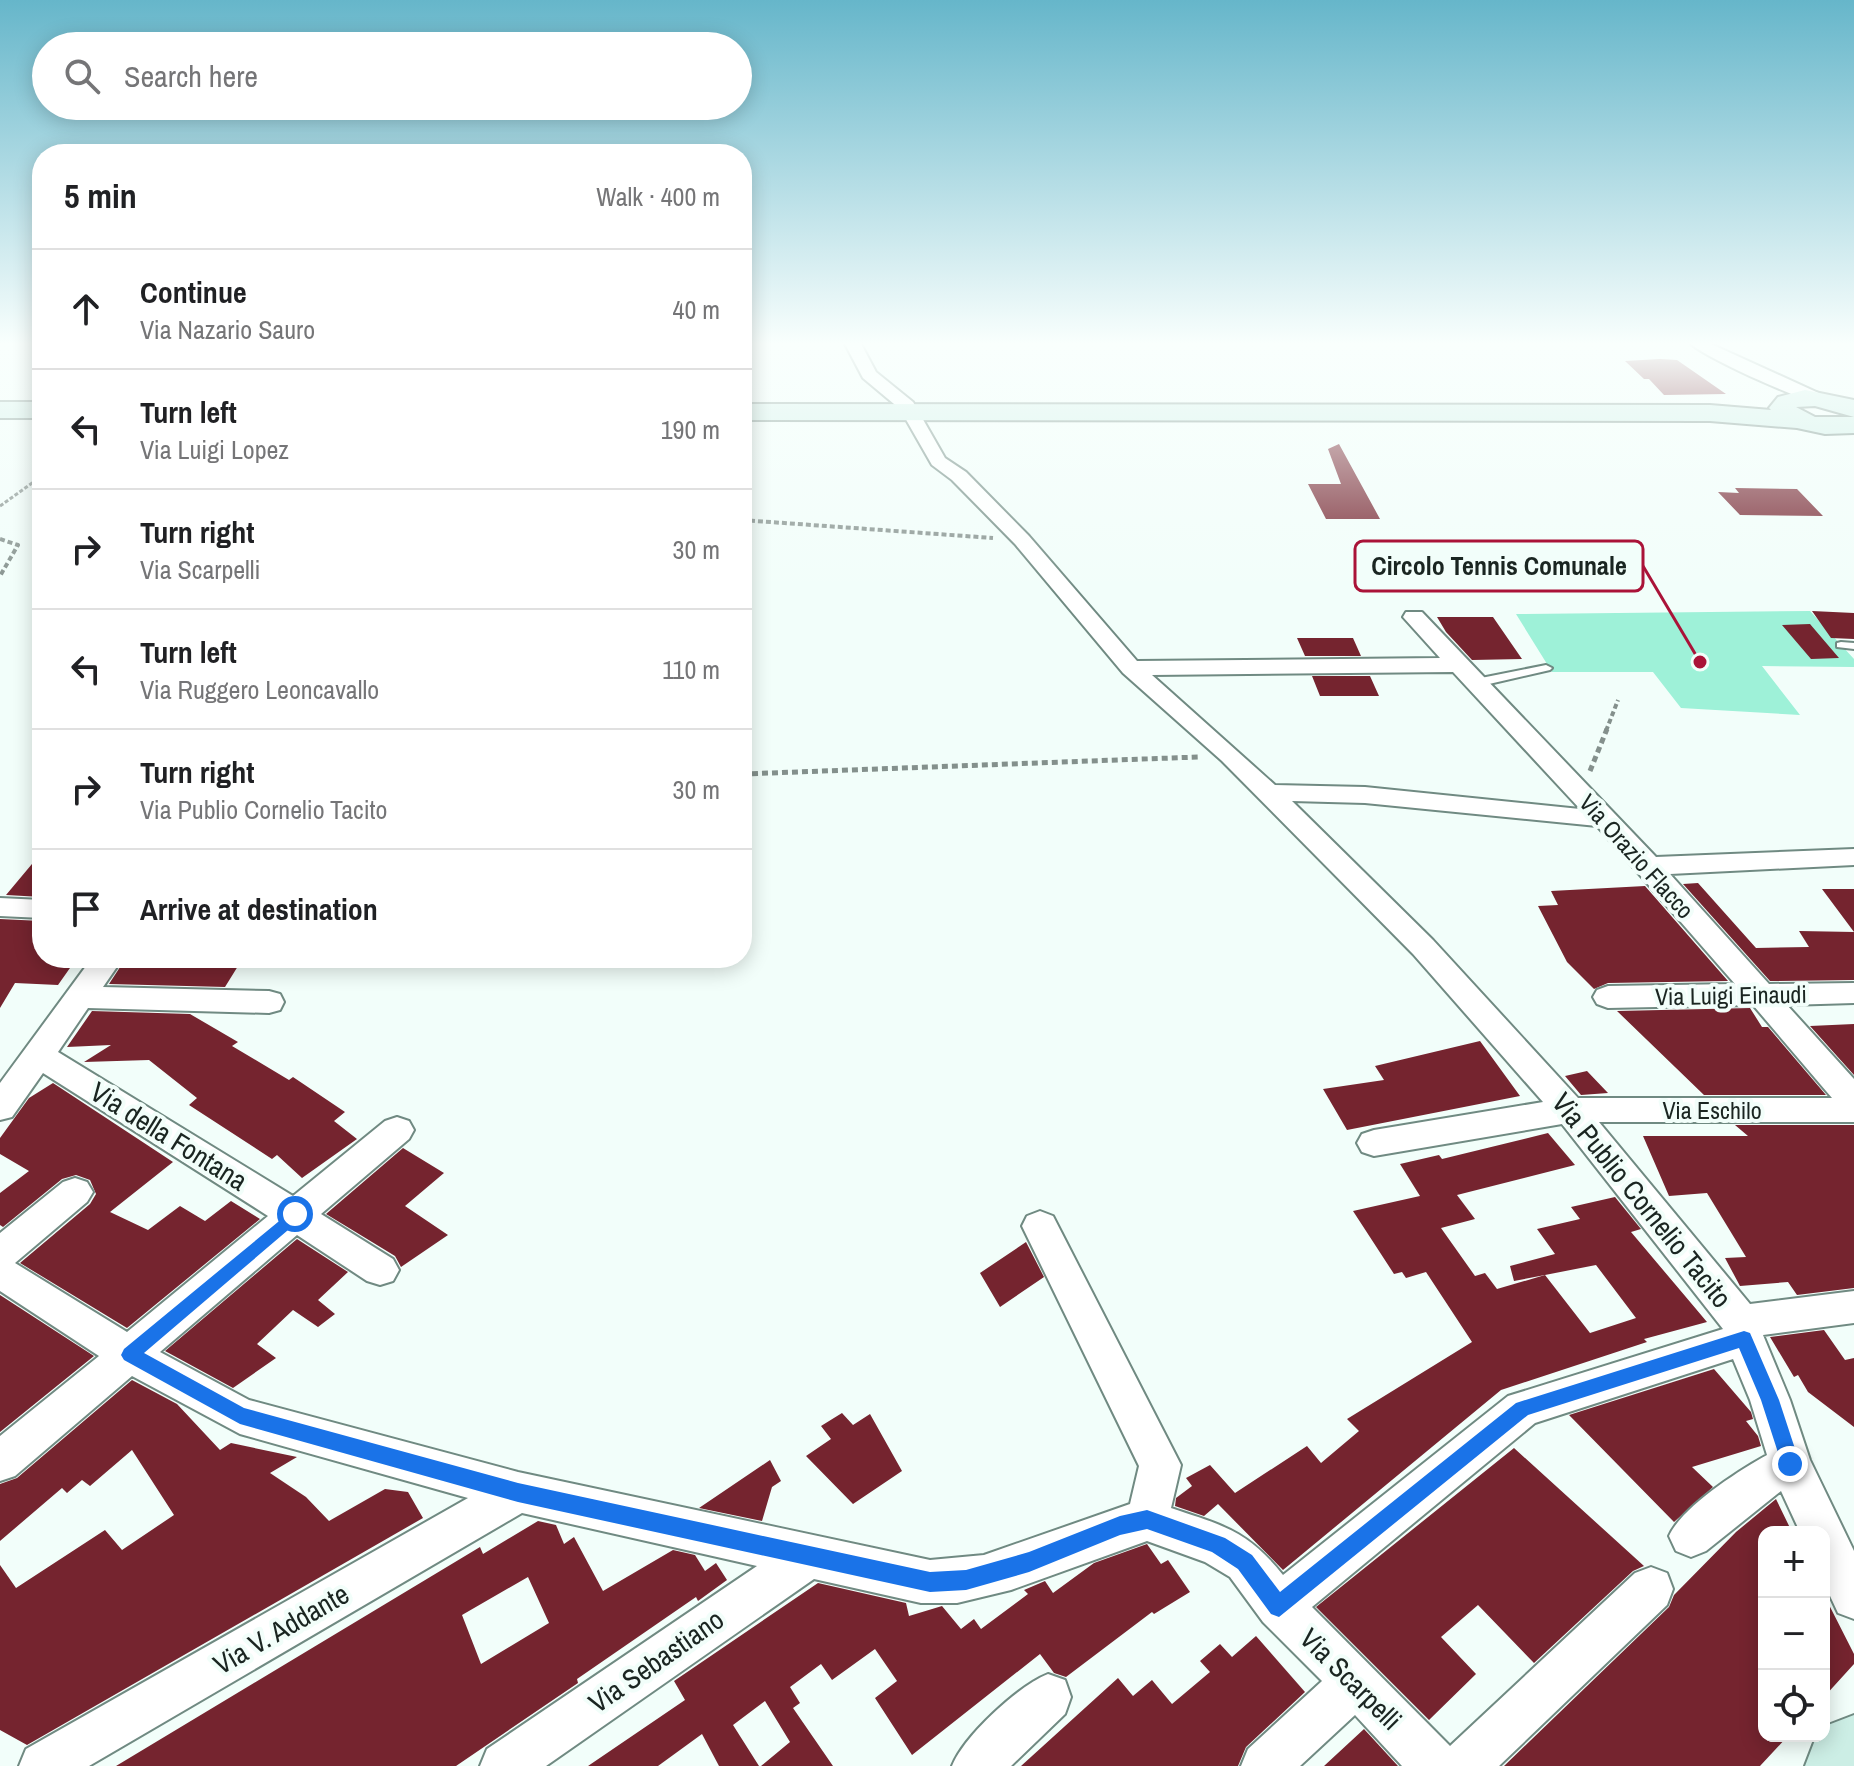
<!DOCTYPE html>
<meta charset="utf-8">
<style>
:root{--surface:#fff;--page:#f2f2f2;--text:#202124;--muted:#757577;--line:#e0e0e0}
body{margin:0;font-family:"Archivo Narrow",sans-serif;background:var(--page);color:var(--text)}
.controls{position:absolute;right:24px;bottom:24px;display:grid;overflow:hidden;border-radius:16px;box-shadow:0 4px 20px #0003}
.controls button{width:72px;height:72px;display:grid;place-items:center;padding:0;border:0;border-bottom:2px solid var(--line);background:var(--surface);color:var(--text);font:40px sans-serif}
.stop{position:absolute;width:24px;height:24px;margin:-18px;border:6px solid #1a73e8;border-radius:50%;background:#fff}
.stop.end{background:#1a73e8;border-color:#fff;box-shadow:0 2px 8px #0008}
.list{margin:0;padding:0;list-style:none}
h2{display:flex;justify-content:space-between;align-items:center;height:104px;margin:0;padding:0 32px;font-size:34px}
h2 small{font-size:26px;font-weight:400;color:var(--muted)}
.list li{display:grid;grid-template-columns:52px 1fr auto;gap:24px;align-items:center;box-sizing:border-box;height:120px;padding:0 32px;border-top:2px solid var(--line)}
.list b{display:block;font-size:30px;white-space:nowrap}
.list p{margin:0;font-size:26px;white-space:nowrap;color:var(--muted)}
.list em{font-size:26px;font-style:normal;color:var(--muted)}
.icon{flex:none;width:44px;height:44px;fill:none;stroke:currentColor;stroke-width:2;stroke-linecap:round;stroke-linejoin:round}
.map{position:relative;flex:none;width:1854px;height:1766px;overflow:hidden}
.search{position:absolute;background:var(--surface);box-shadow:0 4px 20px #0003;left:32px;top:32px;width:720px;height:88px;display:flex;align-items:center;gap:20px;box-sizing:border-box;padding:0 28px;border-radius:44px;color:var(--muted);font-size:30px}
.panel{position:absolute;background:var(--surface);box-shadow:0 4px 20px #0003;left:32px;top:144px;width:720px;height:824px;border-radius:32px}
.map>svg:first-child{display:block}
.green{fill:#9ef1d8}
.building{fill:#75242f;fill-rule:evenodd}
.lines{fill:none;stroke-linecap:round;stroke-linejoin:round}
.lane-casing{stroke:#708a82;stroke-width:4}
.street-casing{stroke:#708a82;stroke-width:4}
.secondary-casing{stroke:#708a82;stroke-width:4}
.path-far2{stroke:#84908c;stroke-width:3;stroke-dasharray:4 2;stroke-linecap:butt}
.path-far1{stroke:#84908c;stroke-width:4;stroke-dasharray:5 3;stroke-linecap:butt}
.path{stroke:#84908c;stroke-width:5;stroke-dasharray:6 4;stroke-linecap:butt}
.lane{fill:#fff;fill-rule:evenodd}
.street{fill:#fff;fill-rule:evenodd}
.secondary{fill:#cceee5;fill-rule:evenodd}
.route{fill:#1a73e8}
.labels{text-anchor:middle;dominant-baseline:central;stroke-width:8;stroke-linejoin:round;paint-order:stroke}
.street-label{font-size:24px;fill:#1a2521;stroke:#f2fefa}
.near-street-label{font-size:28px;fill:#1a2521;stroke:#f2fefa}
.leader{fill:none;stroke:#aa1338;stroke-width:3}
.callout-dot{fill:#aa1338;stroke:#f2fefa;stroke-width:3}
.callout{fill:#f2fefa;stroke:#aa1338;stroke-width:3}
.callout-label{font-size:26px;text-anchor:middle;font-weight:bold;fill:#1a2521}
</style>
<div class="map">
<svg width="1854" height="1766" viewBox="0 0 1854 1766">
<rect width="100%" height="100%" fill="#f2fefa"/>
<path class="green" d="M1810,611L1854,659V667L1762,666L1800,715L1681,708L1653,672H1552L1516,614Z"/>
<path class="building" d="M1660,359L1677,360L1726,394L1664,395L1649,379H1644L1625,361Z
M1339,444L1380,519H1326L1308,484H1341L1328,449Z
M1735,488L1797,489L1823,516L1740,515L1718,492L1739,493Z
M1812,611L1854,613V639L1831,638Z
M1437,617H1493L1522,659L1472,660L1446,632Z
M1810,624L1839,658L1811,659L1782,625Z
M1297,638H1353L1361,656H1305Z
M1312,676H1370L1379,696H1320Z
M42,852V897L6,895Z
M1698,883L1756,948L1809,947L1799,931L1854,932L1822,889H1854V980L1770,981L1683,884Z
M1645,886L1728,981L1608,983L1594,989L1567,962L1538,906L1558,905L1551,891Z
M0,919L42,921V958H77L58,985L15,983L0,1008Z
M126,958H243L225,987L109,984Z
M1750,1008L1762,1027H1768L1826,1095H1704L1617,1011Z
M92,1011L190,1014L238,1042L232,1046L289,1080L293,1077L345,1112L334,1121L357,1139L302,1178L277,1155L272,1159L189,1105L197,1098L149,1060L84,1062L111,1045L67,1047Z
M1854,1024V1075L1810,1026Z
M1480,1041L1520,1096L1347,1130L1323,1089L1384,1080L1375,1066Z
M1587,1071L1608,1093L1581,1095L1565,1076Z
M53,1083L173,1162L110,1212L148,1230L180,1206L205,1221L231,1201L260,1219L127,1328L20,1263L90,1204L96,1194L90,1180L76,1175L62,1179L3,1227L0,1225V1193L29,1171L0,1154V1138L29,1098Z
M1735,1125H1854V1288L1797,1295L1788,1282L1740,1286L1725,1258L1746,1257L1707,1193L1669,1196L1643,1136H1748Z
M1548,1133L1575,1165L1457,1195L1475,1219L1441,1228L1475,1276L1485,1273L1497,1289L1545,1275L1514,1281L1510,1266L1555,1254L1537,1229L1580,1219L1571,1207L1615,1197L1641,1229L1631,1232L1707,1322L1644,1339L1647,1342L1501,1390L1283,1570L1218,1504L1204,1516L1175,1506L1176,1498L1192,1486L1186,1478L1210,1465L1235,1493L1307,1446L1321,1463L1359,1431L1347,1419L1472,1342L1426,1272L1406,1278L1402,1272L1394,1274L1353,1211L1420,1196L1400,1164L1439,1155L1442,1159ZM1596,1265L1636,1318L1590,1333L1545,1275Z
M403,1148L444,1173L405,1206L448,1235L401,1267L395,1256L326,1214Z
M297,1239L348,1272L318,1300L335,1314L318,1327L293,1310L257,1344L276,1358L233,1388L165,1351Z
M1026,1242L1044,1277L1000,1307L980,1273Z
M0,1295L94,1356L0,1432Z
M1824,1330L1845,1360L1854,1358V1427L1808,1392L1798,1375L1794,1377L1770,1337Z
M1714,1369L1751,1412L1753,1419L1746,1421L1758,1436L1761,1446L1692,1467L1713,1487L1674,1522L1569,1415Z
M132,1380L177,1404L220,1450L231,1443L297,1457L270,1473L306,1497L329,1521L385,1489L408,1492L423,1518L27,1745L0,1730V1565L16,1588L105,1530L122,1550L174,1515L132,1450L90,1486L82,1480L67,1493L62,1488L0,1541V1484L17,1478Z
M842,1413L853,1425L870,1414L902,1471L853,1504L806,1456L831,1439L821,1426Z
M1514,1448L1644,1566L1633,1571L1534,1663L1478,1605L1441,1637L1476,1674L1429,1720L1316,1607Z
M770,1460L781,1481L772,1487L762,1521L699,1508Z
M1776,1499L1792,1532H1764V1736H1788L1760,1766H1504L1669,1607L1674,1595L1736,1532Z
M538,1521L556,1525L564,1544L574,1537L603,1591L673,1550L695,1555L705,1571L716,1563L727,1580L698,1601L696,1597L577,1679L578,1683L456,1766H116L480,1547L483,1554ZM528,1577L549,1623L481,1664L462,1615Z
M1147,1544L1161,1564L1168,1560L1190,1592L1154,1614L1152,1612L1066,1677L1054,1673L1040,1654L912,1755L875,1698L897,1681L875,1649L832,1680L821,1664L790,1687L800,1703L793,1708L833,1766H761L790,1742L765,1701L733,1725L759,1766H719L702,1734L658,1766H588L685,1700L674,1681L818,1583L906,1603L909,1616L942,1606L961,1629L974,1619L981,1629L1028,1594L1024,1590L1045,1581L1053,1593L1094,1563Z
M1824,1595L1854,1654V1664L1824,1697Z
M1256,1636L1305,1692L1246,1747L1238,1766H1021L1118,1678L1133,1696L1152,1680L1172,1704L1210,1672L1200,1661L1220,1644L1232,1657Z
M1364,1729L1398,1766H1324Z"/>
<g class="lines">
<g class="lane-casing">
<path id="lane" d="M1841,642L1854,643V649L1837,647V643Z
M1546,665L1552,668L1550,670L1476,687L1470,683L1476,679Z"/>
</g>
<g class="street-casing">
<path id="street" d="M845,344H861L876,372L913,402L945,458L966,472L1029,536L1137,661L1440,658L1403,617L1406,612H1422L1656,857L1854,849V865L1670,874L1769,984L1854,983V1003L1787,1005L1854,1079V1122H1599L1750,1304L1854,1291V1323L1763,1335L1790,1400L1810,1460L1854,1551V1619L1838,1613L1824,1583V1532H1800L1781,1491L1706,1551L1691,1557L1676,1551L1669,1536C1682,1507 1738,1471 1767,1455L1750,1400L1733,1359L1535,1423L1312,1607L1450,1746L1635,1573L1651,1567L1667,1573L1673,1589L1667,1605L1499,1766H1402L1355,1715L1300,1766H1241L1248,1749L1322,1681L1263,1622L1230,1577L1205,1562L1147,1541L1011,1590L957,1603H921L814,1579L546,1766H480L487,1749L757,1566L522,1513L89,1766H19L26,1749L468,1498L240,1434L132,1376L15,1476L0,1481V1436L99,1356L0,1291V1233L63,1182L75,1178L87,1182L93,1192L87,1202L15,1263L127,1332L268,1216L43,1073L12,1117L0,1120V1083L92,958H123L103,987L269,991L280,994L284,1002L280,1010L269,1013L88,1008L58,1052L293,1196L385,1121L397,1117L409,1121L414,1130L409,1139L321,1214L393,1259L399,1270L393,1281L380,1285L367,1281L297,1235L160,1352L249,1400L518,1472L930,1560L984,1555L1130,1504L1139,1466L1022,1226L1027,1216L1040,1211L1053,1216L1181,1465L1171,1508C1224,1526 1247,1530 1283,1575L1508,1396L1723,1329L1562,1124L1374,1156L1362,1152L1357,1143L1362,1134L1374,1130L1543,1102L1413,954L1222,761L1123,673L1015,544L952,480L932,465L900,409L863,378ZM1453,672L1580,809L1365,787L1275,785L1152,675ZM1292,801L1365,803L1597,826L1735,984L1608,986L1597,990L1593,997L1597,1004L1608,1008L1753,1005L1832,1098H1578L1433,940Z
M1691,344H1711L1836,401L1834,405C1816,409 1706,358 1691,344Z
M0,898L42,900V918L0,916Z
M1048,1674L1065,1680L1071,1697L1065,1714L1011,1766H952C964,1736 1018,1686 1048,1674Z"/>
</g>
<g class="secondary-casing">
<path id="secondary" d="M1805,390L1854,400V417L1815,406L1796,407L1815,417H1854V433L1825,434L1797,428L1710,421L742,420V404L1710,405L1771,410L1769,408L1778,397Z
M0,402H42V418H0Z
M1854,1715V1766H1805L1815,1740L1824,1736L1828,1725Z"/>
</g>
<path class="path-far2" d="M0,506L42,476"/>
<path class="path-far1" d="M742,520L993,538
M0,539L18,545L0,576
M1606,731L1618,700"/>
<path class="path" d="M1590,771L1607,729
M742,774L1198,757"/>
<use href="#lane" class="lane"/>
<use href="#street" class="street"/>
<use href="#secondary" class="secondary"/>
</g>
<linearGradient id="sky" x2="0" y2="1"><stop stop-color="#66b6ca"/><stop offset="0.58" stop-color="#f9fffd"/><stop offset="1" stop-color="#f9fffd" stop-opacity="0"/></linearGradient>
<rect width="1854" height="592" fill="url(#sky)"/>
<path class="route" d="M295,1208L304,1214L301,1219L144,1353L244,1408L518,1483L930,1572L966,1570L1029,1552L1120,1516L1147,1510L1225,1538L1252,1555L1280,1592L1516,1403L1744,1331L1750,1333L1779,1400L1800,1464L1797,1471L1790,1473L1784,1471L1761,1400L1739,1348L1528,1415L1279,1617L1271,1614L1238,1569L1212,1552L1147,1529L1120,1535L1029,1572L966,1590L930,1592L518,1502L240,1424L124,1360L121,1355L124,1349Z"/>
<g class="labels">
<g class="street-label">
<text transform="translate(1637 856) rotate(48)">Via Orazio Flacco</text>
<text transform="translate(1731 995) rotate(-1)">Via Luigi Einaudi</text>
<text x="1712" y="1110">Via Eschilo</text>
</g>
<g class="near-street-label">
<text transform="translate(169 1136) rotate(32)">Via della Fontana</text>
<text transform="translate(1642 1200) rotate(51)">Via Publio Cornelio Tacito</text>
<text transform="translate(281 1629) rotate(-30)">Via V. Addante</text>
<text transform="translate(656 1661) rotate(-35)">Via Sebastiano</text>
<text transform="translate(1351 1679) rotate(45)">Via Scarpelli</text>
</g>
</g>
<path class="leader" d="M1700 662L1643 566"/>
<circle class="callout-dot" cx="1700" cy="662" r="8"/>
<rect class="callout" x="1355" y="541" width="288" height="50" rx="8"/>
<g class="callout-label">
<text x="1499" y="575">Circolo Tennis Comunale</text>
</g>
</svg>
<div class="controls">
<button>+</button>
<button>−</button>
<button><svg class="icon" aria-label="locate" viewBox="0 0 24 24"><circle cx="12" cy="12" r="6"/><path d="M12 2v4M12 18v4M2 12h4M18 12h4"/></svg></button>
</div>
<div class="stop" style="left:295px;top:1214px"></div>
<div class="stop end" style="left:1790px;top:1464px"></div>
<div class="search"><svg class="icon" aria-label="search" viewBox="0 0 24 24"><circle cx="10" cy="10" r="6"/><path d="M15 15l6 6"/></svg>Search here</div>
<section class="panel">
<h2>5 min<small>Walk · 400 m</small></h2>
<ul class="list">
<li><svg class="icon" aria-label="ahead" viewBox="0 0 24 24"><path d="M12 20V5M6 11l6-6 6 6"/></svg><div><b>Continue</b><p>Via Nazario Sauro</p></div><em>40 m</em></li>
<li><svg class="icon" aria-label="left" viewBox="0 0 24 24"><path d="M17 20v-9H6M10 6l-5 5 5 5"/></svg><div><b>Turn left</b><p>Via Luigi Lopez</p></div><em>190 m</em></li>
<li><svg class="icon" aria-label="right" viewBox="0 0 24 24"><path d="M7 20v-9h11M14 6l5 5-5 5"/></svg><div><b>Turn right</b><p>Via Scarpelli</p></div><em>30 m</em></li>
<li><svg class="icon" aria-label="left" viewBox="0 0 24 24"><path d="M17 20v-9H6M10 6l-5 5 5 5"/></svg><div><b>Turn left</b><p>Via Ruggero Leoncavallo</p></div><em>110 m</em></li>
<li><svg class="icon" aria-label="right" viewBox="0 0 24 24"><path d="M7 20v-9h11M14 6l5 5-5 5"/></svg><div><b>Turn right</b><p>Via Publio Cornelio Tacito</p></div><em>30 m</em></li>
<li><svg class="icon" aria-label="arrive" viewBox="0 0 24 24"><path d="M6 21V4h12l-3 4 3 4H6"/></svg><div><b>Arrive at destination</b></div></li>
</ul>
</section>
</div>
